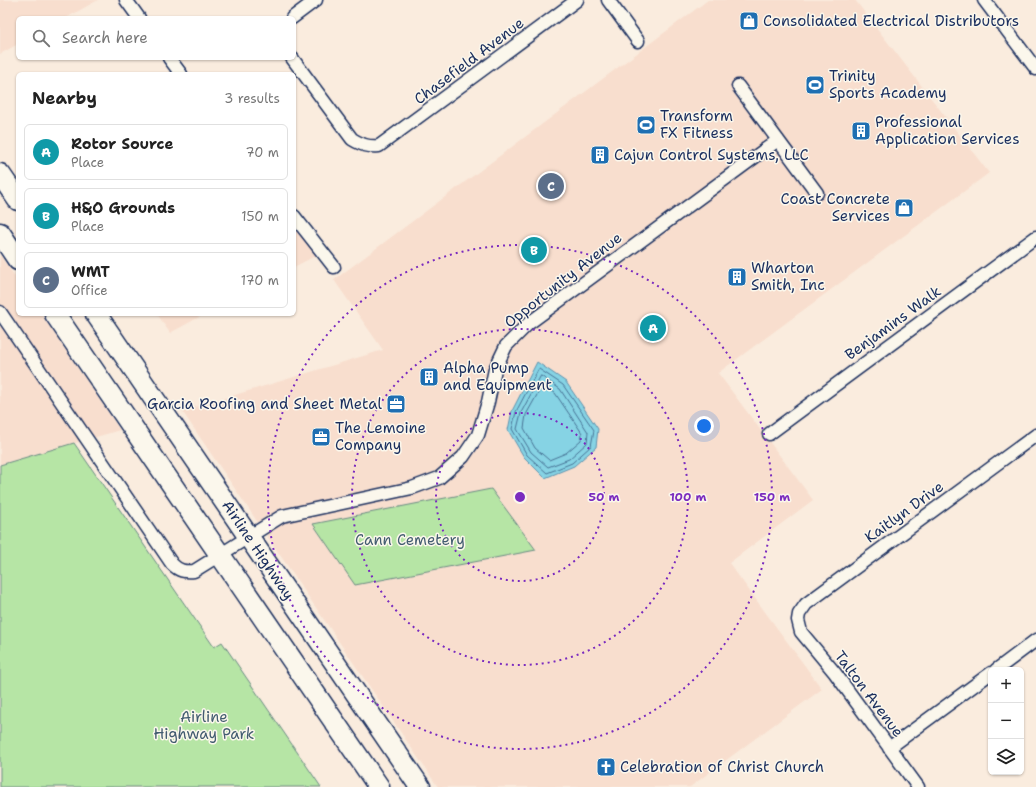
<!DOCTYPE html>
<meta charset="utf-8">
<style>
:root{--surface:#fff;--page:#f6f6f6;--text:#222;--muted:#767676;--line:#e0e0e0;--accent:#db2777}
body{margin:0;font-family:"Shantell Sans",sans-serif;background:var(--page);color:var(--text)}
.controls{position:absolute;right:12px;bottom:12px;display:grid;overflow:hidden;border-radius:6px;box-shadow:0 1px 3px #0004}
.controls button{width:36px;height:36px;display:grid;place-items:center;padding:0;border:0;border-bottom:1px solid var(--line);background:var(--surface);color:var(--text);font:20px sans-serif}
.you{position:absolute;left:704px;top:426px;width:14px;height:14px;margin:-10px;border:3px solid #fff;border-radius:50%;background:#1a73e8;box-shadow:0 0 0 6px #1a73e833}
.badge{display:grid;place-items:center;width:26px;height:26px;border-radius:50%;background:var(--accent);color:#fff;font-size:13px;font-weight:700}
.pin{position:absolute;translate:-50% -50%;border:2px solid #fff;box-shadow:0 1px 4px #0006}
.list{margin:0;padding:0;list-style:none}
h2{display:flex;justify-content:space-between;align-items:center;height:52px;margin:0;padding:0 16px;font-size:17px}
h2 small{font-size:13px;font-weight:400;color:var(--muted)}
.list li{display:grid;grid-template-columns:26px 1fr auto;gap:12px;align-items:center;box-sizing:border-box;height:56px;margin:0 8px 8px;padding:0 8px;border:1px solid var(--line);border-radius:6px}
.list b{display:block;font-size:15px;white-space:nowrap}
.list p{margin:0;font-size:13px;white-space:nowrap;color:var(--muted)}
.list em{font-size:13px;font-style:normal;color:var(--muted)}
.icon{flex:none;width:22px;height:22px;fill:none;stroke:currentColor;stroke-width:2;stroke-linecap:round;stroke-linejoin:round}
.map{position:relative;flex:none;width:1036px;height:787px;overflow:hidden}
.search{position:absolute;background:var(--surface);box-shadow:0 1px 3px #0004;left:16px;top:16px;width:280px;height:44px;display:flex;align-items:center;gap:10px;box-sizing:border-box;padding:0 14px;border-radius:6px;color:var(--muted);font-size:15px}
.panel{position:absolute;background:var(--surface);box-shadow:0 1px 3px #0004;left:16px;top:72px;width:280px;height:244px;border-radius:6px}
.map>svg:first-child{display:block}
.built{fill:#f8dece}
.green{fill:#b6e5a5;stroke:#688a82}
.water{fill:#86d3e4;stroke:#5b91ae}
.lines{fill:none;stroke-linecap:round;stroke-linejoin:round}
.shore{stroke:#467194;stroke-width:1}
.minor-casing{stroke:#1b2f5e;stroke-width:15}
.trunk-casing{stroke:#1b2f5e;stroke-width:23}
.minor{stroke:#fbf7ec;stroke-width:12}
.trunk{stroke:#fbf7ec;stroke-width:20}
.ring{fill:none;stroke:#7b2cbf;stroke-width:2;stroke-dasharray:2 4}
.labels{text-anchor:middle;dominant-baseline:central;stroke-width:3;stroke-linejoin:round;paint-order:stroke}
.poi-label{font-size:15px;fill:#1b2f5e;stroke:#fbf7ec;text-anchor:start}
.street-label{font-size:15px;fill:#1b2f5e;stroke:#fbf7ec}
.park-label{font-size:15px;fill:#425c70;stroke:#fbf7ec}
.centre{fill:#7b2cbf;stroke:#fbf7ec;stroke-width:2}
.ring-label{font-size:12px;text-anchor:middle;font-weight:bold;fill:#7b2cbf;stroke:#fbf7ec;stroke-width:3;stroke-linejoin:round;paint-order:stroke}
</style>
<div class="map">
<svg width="1036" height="787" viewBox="0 0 1036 787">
<rect width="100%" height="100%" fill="#faecde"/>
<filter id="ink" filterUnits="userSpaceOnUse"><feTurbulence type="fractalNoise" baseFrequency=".025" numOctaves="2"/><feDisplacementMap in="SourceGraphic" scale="8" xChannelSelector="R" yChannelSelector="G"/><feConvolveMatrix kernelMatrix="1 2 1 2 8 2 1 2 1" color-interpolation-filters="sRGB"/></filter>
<g filter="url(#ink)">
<path class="built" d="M0,0H98L66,18H18V44L0,54Z
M708,0H855L989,173L718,373L813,500L729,563L822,689L690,787H438L182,411L383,350L334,280Z
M294,226L317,255L294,267Z
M0,255L18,281V314H41L120,430L0,465Z
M157,314H205L170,333Z"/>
<path class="green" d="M74,443L214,647L222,642L321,787H0V465Z
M491,489L536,550L355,585L313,524Z"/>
<path class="water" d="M537,362L566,382L598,429L596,447L574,466L545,478L524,457L508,430L512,411Z"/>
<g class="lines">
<path class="shore" d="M539,369L563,385L594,430L591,446L572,463L547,473L527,455L512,429L516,412Z
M541,376L560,389L588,432L587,443L569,459L548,467L531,452L517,429L521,413Z
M543,385L555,393L582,433L581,440L566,453L549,460L535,448L524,428L526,415Z"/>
<g class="minor-casing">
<path id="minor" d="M126,0L139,18
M608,0L638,41
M984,0L1036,69
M292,18L316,0
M169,58L181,74
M292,58L352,139C362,145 368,147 379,146L577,0
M738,86L817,193
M294,216L334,267
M0,312L172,564C179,571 184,572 194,571L282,516L412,488L439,478L463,457L478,435L488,402L495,369L506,346L528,324L778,140
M769,434L1036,237
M996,670L1036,640
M889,748L991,673
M918,787L835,673L801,632L798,620L799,614L806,604L1036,435"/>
</g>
<g class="trunk-casing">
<path id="trunk" d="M0,174L18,200
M0,233L18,260
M55,314L379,787
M96,314L420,787"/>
</g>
<use href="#minor" class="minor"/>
<use href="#trunk" class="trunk"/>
</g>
</g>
<g class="ring">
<circle cx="520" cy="497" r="84"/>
<circle cx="520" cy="497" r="168"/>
<circle cx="520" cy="497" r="252"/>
</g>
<defs>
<g id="shop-square" transform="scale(1)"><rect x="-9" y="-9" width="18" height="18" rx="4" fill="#1f6fb2" stroke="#fbf7ec"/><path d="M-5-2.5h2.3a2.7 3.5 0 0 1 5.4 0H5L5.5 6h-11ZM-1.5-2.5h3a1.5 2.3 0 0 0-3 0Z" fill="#fff"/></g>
<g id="stadium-square" transform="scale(1)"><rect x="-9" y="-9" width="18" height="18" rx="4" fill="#1f6fb2" stroke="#fbf7ec"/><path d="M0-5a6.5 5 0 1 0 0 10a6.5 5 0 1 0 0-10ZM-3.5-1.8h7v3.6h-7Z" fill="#fff"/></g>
<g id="building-square" transform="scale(1)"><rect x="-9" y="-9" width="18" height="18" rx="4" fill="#1f6fb2" stroke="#fbf7ec"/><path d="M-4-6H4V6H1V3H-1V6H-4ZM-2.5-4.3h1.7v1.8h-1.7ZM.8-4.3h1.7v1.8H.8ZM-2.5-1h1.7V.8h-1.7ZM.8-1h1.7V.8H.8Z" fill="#fff"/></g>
<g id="office-square" transform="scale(1)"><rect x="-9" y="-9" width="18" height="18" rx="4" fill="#1f6fb2" stroke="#fbf7ec"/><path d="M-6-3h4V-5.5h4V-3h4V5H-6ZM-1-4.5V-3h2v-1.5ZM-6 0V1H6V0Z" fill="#fff"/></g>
<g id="church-square" transform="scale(1)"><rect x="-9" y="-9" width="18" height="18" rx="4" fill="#1f6fb2" stroke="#fbf7ec"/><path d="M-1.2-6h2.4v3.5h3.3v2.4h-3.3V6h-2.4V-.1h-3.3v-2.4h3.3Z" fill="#fff"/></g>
</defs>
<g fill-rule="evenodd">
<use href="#shop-square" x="749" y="21"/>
<use href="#stadium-square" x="815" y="85"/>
<use href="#stadium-square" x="646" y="125"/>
<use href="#building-square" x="861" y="131"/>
<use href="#building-square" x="600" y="155"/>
<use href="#shop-square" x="904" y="208"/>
<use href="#building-square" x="737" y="277"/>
<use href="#building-square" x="429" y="377"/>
<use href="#office-square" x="396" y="404"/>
<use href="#office-square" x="321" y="437"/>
<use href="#church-square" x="606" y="767"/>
</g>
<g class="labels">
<g class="poi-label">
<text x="763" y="21">Consolidated Electrical Distributors</text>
<text x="829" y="76">Trinity<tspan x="829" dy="17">Sports Academy</tspan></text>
<text x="660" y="116">Transform<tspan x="660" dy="17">FX Fitness</tspan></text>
<text x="875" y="122">Professional<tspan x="875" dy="17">Application Services</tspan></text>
<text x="614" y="155">Cajun Control Systems, LLC</text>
<text x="890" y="199" text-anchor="end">Coast Concrete<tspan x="890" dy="17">Services</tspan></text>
<text x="751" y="268">Wharton<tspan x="751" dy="17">Smith, Inc</tspan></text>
<text x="443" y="368">Alpha Pump<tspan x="443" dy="17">and Equipment</tspan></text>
<text x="382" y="404" text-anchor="end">Garcia Roofing and Sheet Metal</text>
<text x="335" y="428">The Lemoine<tspan x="335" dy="17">Company</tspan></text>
<text x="620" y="767">Celebration of Christ Church</text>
</g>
<g class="street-label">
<text transform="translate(469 61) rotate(-37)">Chasefield Avenue</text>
<text transform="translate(563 280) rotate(-38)">Opportunity Avenue</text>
<text transform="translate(893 323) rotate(-36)">Benjamins Walk</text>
<text transform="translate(904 512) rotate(-36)">Kaitlyn Drive</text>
<text transform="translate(258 550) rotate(56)">Airline Highway</text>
<text transform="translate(869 694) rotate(53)">Talton Avenue</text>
</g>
<g class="park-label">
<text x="410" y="540">Cann Cemetery</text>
<text x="204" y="717">Airline<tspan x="204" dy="17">Highway Park</tspan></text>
</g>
</g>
<circle cx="520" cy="497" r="6" class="centre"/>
<g class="ring-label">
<text x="604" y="501">50 m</text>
<text x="688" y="501">100 m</text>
<text x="772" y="501">150 m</text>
</g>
</svg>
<div class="controls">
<button>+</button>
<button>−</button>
<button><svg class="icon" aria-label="layers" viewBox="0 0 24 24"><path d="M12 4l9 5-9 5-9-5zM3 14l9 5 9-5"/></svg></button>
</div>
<div class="you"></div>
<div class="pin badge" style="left:653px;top:328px;background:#0f9aa8">A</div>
<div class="pin badge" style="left:534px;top:250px;background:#0f9aa8">B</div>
<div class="pin badge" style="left:551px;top:186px;background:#5c6f8a">C</div>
<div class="search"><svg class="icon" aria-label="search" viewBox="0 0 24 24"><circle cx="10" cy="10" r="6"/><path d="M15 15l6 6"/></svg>Search here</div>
<section class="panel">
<h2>Nearby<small>3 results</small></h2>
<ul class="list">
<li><span class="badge" style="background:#0f9aa8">A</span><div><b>Rotor Source</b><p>Place</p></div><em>70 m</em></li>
<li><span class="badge" style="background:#0f9aa8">B</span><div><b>H&amp;O Grounds</b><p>Place</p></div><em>150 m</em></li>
<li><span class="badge" style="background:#5c6f8a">C</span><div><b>WMT</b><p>Office</p></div><em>170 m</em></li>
</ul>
</section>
</div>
